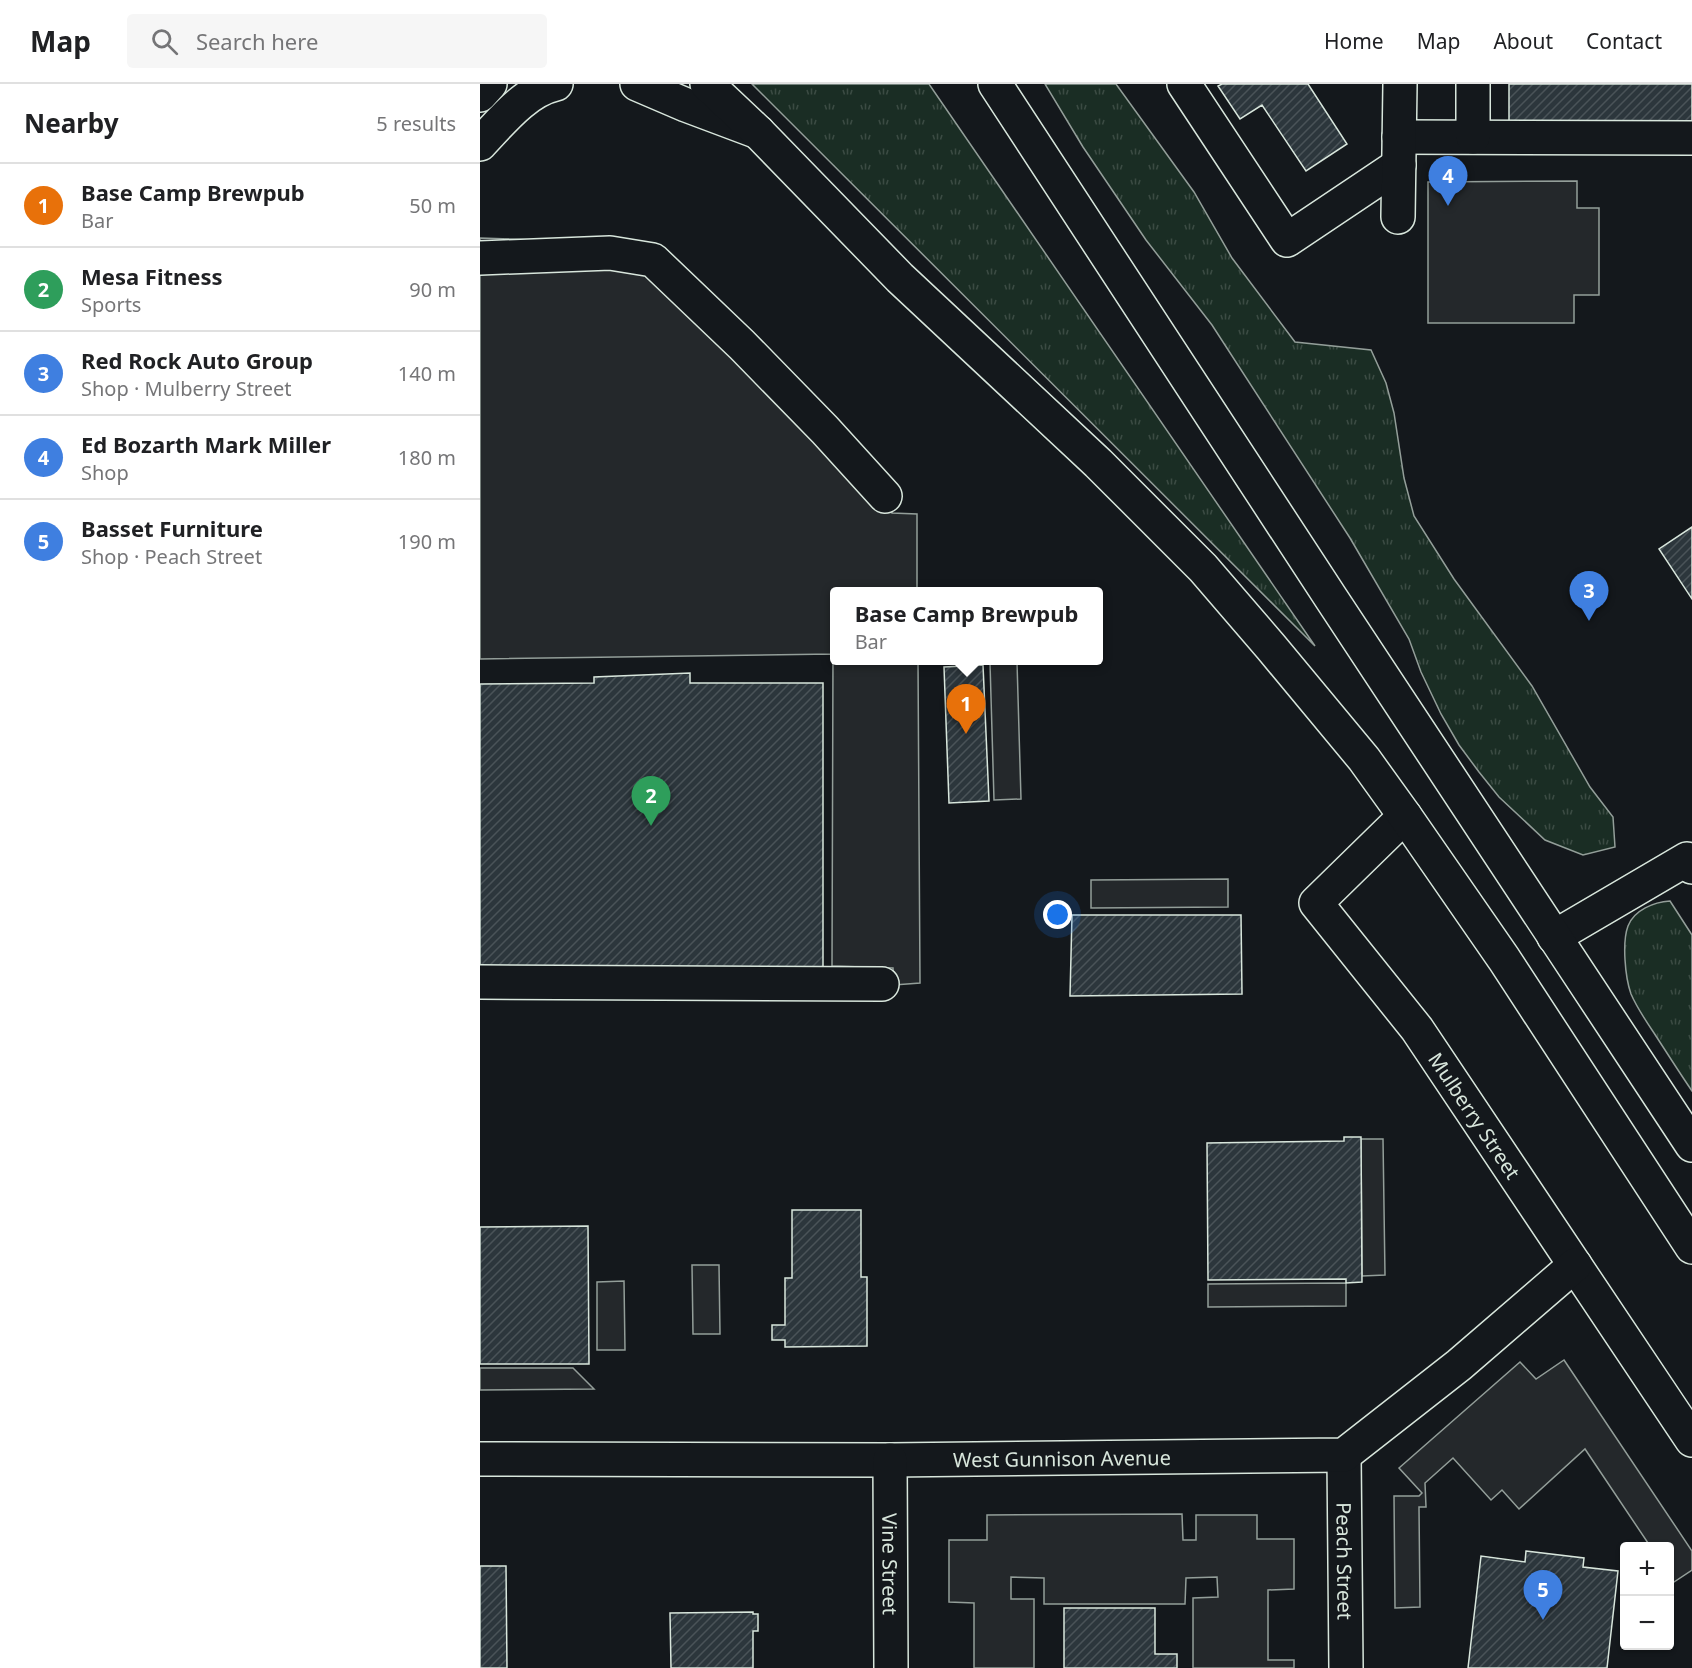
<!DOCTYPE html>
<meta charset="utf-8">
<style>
:root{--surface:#fff;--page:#f6f6f6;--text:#202124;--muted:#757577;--line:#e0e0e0;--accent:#0f766e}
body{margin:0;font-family:"Noto Sans",sans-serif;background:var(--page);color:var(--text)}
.controls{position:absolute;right:18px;bottom:18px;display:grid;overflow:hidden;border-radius:6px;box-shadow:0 2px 4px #0004}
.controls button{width:54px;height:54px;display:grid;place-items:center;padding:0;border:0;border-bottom:2px solid var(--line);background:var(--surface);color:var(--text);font:30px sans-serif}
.you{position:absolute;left:578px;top:831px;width:21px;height:21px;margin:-15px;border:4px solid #fff;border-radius:50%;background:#1a73e8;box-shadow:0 0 0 9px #1a73e833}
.badge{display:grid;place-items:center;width:39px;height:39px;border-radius:50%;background:var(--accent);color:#fff;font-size:20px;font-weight:700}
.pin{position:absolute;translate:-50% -50px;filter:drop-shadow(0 2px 3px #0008)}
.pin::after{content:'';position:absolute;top:32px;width:21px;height:18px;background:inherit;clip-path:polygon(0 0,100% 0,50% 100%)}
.popup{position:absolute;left:350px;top:503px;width:273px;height:78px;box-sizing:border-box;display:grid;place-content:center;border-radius:6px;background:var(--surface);filter:drop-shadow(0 2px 4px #0005);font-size:20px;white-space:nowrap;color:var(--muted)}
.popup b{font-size:22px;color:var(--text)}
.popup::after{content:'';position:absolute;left:50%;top:100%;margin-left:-12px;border:12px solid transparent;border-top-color:var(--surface)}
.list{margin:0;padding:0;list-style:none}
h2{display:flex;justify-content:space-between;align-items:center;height:78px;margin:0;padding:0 24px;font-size:26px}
h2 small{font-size:20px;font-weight:400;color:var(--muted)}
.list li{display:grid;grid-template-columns:39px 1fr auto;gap:18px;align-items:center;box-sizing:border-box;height:84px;padding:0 24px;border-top:2px solid var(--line)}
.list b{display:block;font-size:22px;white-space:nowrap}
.list p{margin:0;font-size:20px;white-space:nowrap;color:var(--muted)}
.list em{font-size:20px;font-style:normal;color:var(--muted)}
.icon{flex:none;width:33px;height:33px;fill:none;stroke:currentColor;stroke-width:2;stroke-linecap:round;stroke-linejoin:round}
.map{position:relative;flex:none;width:1212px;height:1584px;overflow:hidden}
header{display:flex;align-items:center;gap:36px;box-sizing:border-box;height:84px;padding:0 30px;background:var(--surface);border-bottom:2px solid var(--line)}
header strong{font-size:28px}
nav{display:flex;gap:33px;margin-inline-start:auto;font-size:21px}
.search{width:420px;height:54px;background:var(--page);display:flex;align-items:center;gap:15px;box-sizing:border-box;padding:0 21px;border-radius:6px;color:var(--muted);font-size:22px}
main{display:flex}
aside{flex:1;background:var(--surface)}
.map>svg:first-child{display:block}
.grass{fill:url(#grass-tufts);stroke:#939e99;stroke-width:1.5}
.parking{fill:#24282b;stroke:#939e99;stroke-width:1.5}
.building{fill:url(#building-hatch);stroke:#d8e6dc;stroke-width:1.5}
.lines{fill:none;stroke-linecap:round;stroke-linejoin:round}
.minor-casing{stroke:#d8e6dc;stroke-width:36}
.highway-casing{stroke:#d8e6dc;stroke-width:36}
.minor{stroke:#14181c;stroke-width:33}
.highway{stroke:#14181c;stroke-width:33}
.labels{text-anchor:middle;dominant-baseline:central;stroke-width:4.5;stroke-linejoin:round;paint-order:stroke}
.street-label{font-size:20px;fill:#d8e6dc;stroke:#14181c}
</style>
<header>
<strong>Map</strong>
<div class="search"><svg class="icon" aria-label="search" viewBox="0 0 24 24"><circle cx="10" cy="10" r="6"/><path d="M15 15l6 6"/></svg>Search here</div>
<nav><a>Home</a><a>Map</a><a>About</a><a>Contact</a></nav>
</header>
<main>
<aside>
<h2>Nearby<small>5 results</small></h2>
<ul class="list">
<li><span class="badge" style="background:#e8710a">1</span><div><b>Base Camp Brewpub</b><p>Bar</p></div><em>50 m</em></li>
<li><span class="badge" style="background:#2e9e5b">2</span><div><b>Mesa Fitness</b><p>Sports</p></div><em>90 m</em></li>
<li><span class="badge" style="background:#3f7fe0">3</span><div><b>Red Rock Auto Group</b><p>Shop · Mulberry Street</p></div><em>140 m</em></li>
<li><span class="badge" style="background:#3f7fe0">4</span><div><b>Ed Bozarth Mark Miller</b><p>Shop</p></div><em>180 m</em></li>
<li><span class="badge" style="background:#3f7fe0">5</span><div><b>Basset Furniture</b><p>Shop · Peach Street</p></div><em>190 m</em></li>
</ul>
</aside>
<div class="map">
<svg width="1212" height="1584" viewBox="0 0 1212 1584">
<defs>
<pattern id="grass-tufts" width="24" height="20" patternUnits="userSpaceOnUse" patternTransform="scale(1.5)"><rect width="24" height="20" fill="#1a2d24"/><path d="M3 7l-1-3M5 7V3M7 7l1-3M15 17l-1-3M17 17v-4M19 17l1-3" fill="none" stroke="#3b4b43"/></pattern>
<pattern id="building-hatch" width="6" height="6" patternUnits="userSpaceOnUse" patternTransform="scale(1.5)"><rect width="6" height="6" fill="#2c363c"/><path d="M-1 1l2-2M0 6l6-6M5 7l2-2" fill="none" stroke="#4a5358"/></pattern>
</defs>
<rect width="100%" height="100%" fill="#14181c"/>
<path class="grass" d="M272,0H449L835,562Z
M565,0H636L714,108L752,174L815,258L891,266L906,299L914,329L924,394L934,432L974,495L1052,602L1110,703L1133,733L1135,763L1103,771L1065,756L1019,713L999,688L979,661L961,630L941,588L929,555L870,454L732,241L666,156L603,63Z
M1190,817L1212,851V1007C1199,988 1187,969 1174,949C1166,937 1157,924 1151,910C1145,893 1142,858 1148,842C1154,826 1174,818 1190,817Z"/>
<path class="parking" d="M1097,97V124H1119V211H1094V239H948V98Z
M0,154L166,160L413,396L412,429L437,430V507L354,508V576L438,577L440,899L414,901L413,884L352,882L353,570L0,575Z
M537,578L541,715L514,716L510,579Z
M748,795V823L611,824V796Z
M881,1055H903L905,1191L882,1192Z
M212,1181H239L240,1250H213Z
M144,1197L145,1266H117V1198Z
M866,1199V1222L728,1223V1200Z
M1084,1276L1212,1467V1486L1194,1498L1190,1491V1462H1170L1105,1365L1039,1425L1022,1406L1011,1416L973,1374L945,1399L946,1423H939L940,1523L915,1524L914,1412H939L942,1409L919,1384L1040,1278L1056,1295Z
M0,1284H93L114,1305L0,1306Z
M702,1430L703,1456H716V1431H777V1455H814V1505L788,1506V1576H814V1584H713V1514L738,1513L737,1493L706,1494L705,1520H564V1494L531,1493V1515H554V1584H494V1519L469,1518V1456H507V1431Z"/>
<path class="building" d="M742,0H828L867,60L826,87L782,21L760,35L738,2Z
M1029,0H1212V38H1029Z
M1212,443V515L1179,465Z
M503,581L509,717L469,719L464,583Z
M210,589V599H343V884L0,886V600L114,599V593Z
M592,831H761L762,910L590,912Z
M864,1053H881L882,1198L866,1199V1195L728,1196L727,1059L864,1057Z
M312,1126H381V1193H387V1262L305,1263V1256H292V1241H305V1194H312Z
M108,1142L109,1280H0V1143Z
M1046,1467L1104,1474L1103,1483L1138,1487L1127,1584H988L1001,1472L1045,1478Z
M0,1482H26L27,1584H0Z
M584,1524H675V1570H697V1584H584Z
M273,1528V1530H278V1547H273V1584H191L190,1529Z"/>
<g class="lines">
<g class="minor-casing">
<g id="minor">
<path d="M157,0L206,21L278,48"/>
<path d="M704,0L807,156L919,81"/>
<path d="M0,11L10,0"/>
<path d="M919,53L1212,54"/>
<path d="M993,53V0"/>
<path d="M0,60C21,38 45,7 76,0"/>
<path d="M918,133L920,0"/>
<path d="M0,174L130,169L173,176L262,261L345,346L405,412"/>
<path id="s1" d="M925,732L836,819L937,945L1212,1356"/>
<path d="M1074,853L1207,775L1212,783"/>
<path d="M0,898L402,900"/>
<path id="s2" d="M864,1371L866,1584"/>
<path id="s3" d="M0,1375L410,1376L864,1371L979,1281L1095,1181"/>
<path id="s4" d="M410,1376L411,1584"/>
</g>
</g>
<g class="highway-casing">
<path id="highway" d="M227,0L278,48L420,194L618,379L723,484L791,563L884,675L925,732L1024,875L1212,1163
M515,0L851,514L1212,1061"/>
</g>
<use href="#minor" class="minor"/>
<use href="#highway" class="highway"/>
</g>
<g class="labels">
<g class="street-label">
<text stroke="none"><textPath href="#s1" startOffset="390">Mulberry Street</textPath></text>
<text stroke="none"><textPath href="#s3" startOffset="582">West Gunnison Avenue</textPath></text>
<text stroke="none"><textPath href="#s2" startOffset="106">Peach Street</textPath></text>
<text stroke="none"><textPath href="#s4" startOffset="104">Vine Street</textPath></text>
</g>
</g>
</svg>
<div class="controls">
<button>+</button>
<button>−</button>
</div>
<div class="you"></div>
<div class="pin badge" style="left:486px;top:650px;background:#e8710a">1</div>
<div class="popup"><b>Base Camp Brewpub</b>Bar</div>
<div class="pin badge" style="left:171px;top:742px;background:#2e9e5b">2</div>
<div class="pin badge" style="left:1109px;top:537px;background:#3f7fe0">3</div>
<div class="pin badge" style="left:968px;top:122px;background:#3f7fe0">4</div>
<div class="pin badge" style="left:1063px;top:1536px;background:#3f7fe0">5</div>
</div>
</main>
